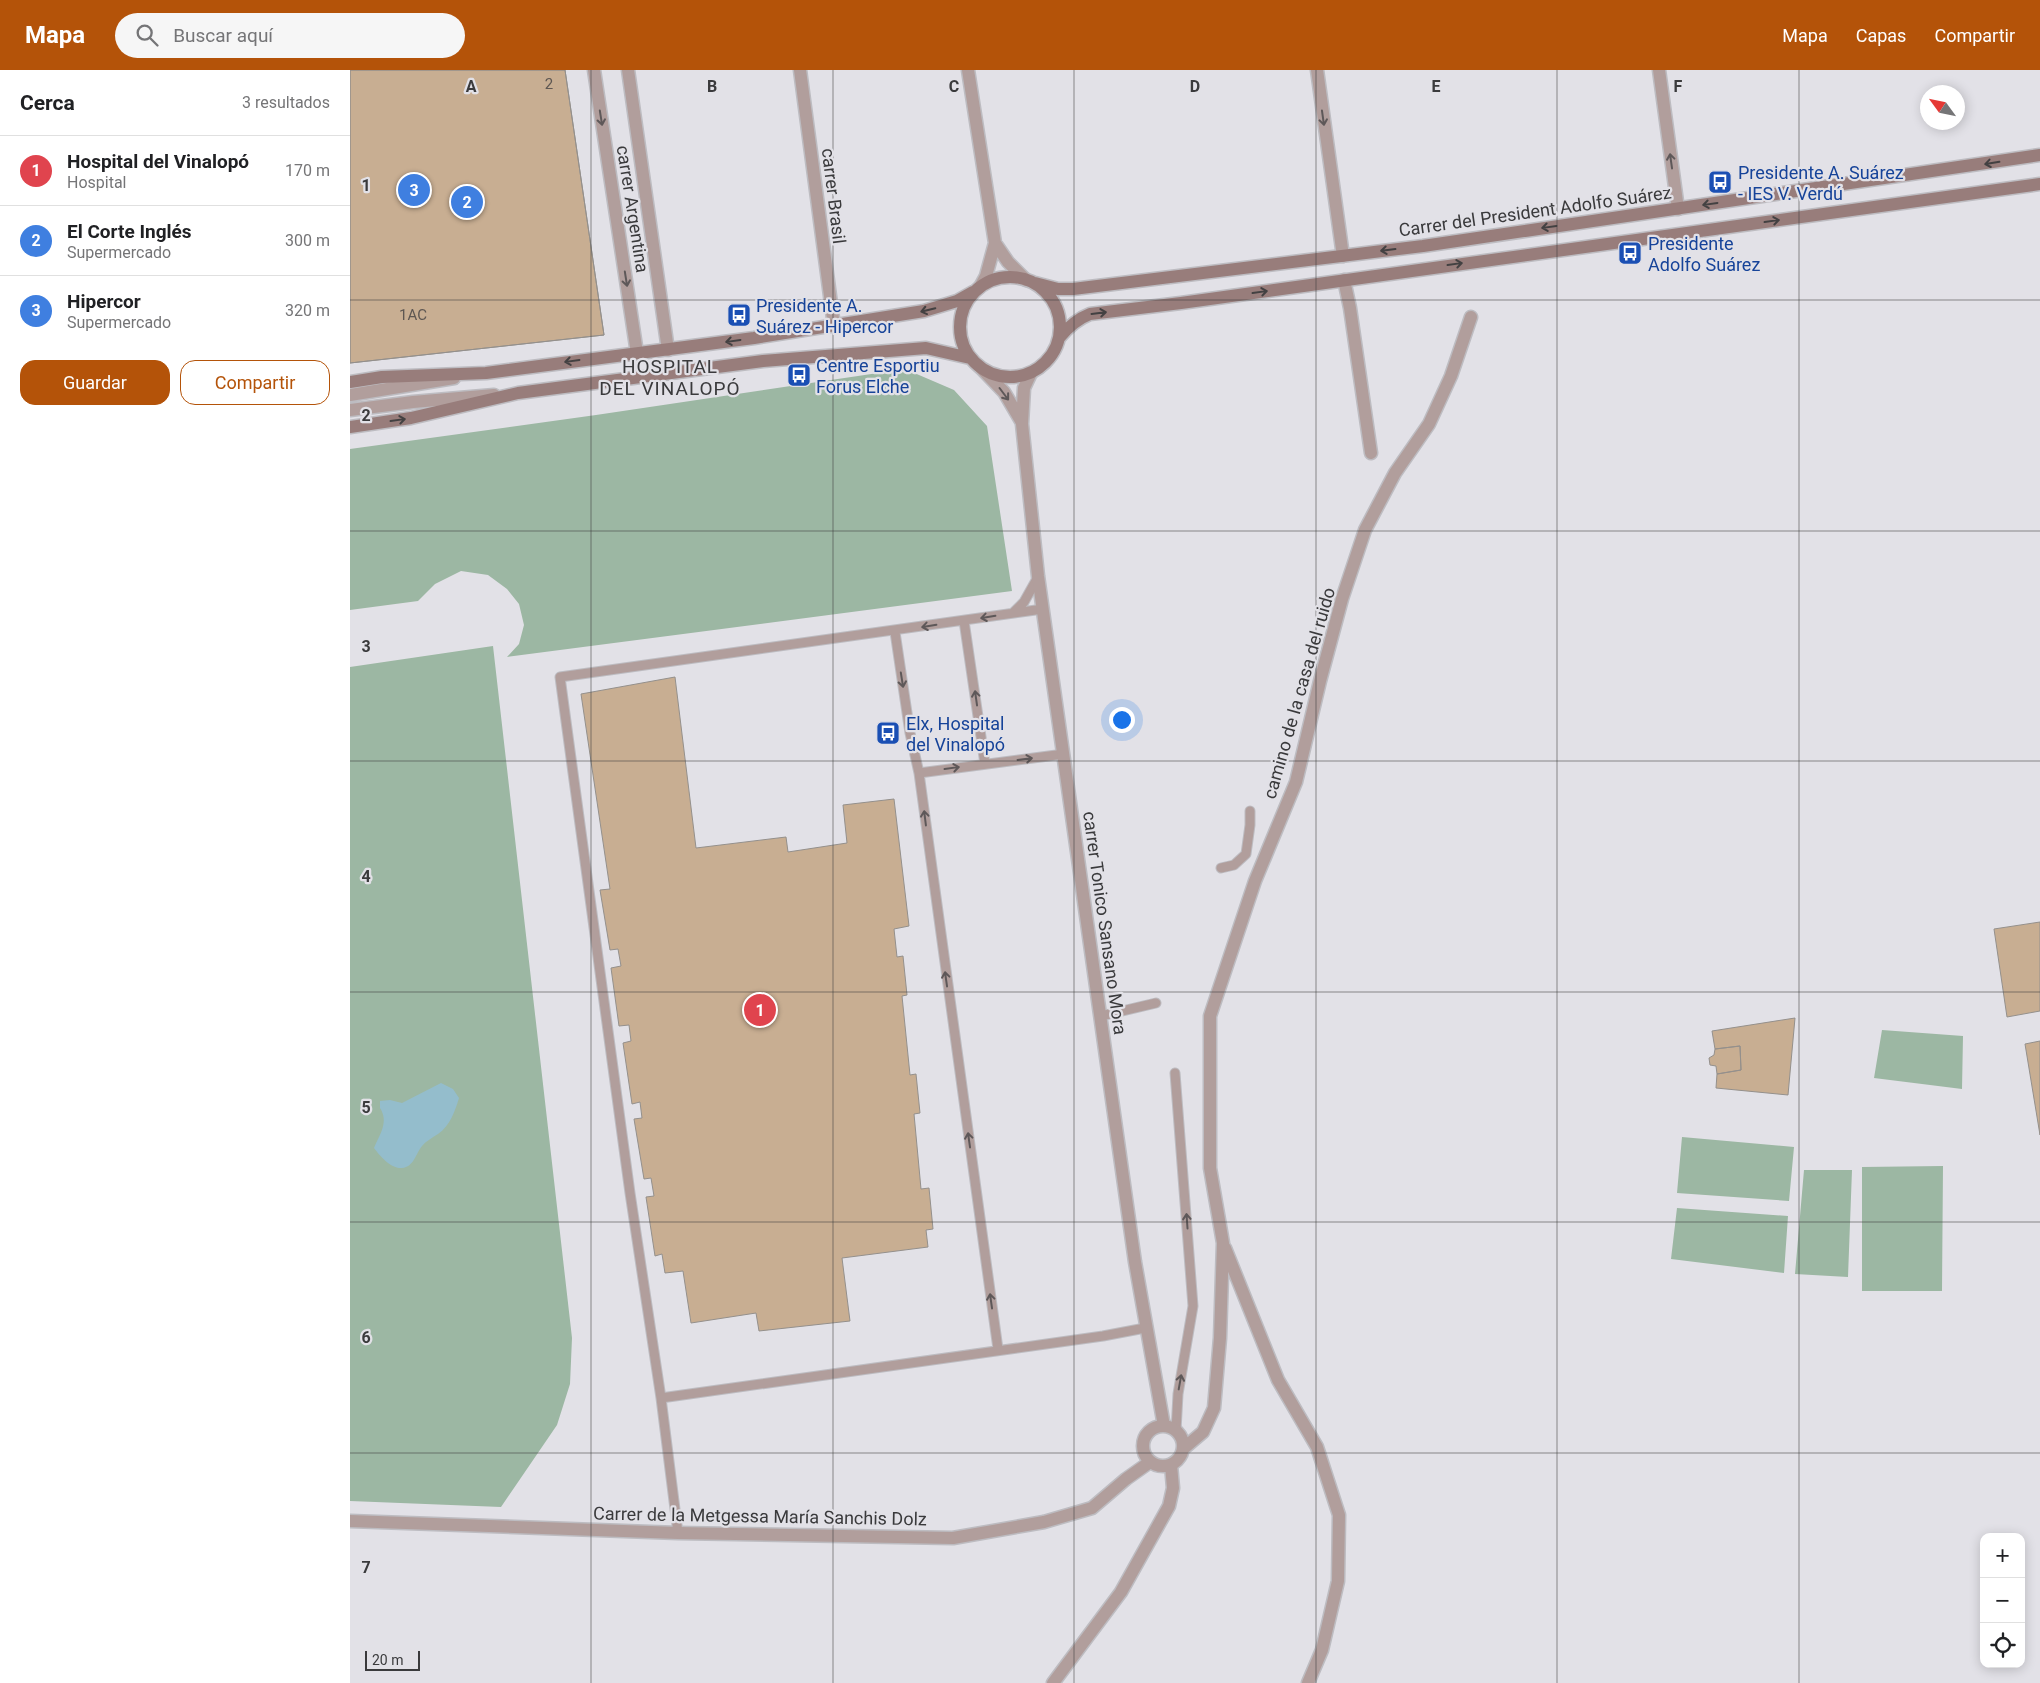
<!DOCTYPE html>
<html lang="es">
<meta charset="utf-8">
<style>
:root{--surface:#fff;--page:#f6f6f6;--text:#202124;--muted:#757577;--line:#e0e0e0;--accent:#b45309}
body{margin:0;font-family:Roboto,sans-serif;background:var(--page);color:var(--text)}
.controls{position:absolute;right:15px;bottom:15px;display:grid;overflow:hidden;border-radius:10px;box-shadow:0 2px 12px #0003}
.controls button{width:45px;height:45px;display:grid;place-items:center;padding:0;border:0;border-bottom:1px solid var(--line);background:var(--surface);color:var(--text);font:25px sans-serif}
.compass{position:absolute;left:1570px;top:15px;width:45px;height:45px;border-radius:50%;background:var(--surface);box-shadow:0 2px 12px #0003;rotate:303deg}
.scale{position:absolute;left:15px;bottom:12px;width:55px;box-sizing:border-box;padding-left:5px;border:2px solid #3a3a3c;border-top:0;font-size:14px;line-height:18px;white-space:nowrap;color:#3a3a3c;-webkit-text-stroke:4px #e2e1e7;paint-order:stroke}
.you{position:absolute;left:771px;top:649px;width:18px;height:18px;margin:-12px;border:4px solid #fff;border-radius:50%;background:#1a73e8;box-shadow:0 0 0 8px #1a73e833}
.badge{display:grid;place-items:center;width:32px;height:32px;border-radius:50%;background:var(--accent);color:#fff;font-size:16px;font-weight:700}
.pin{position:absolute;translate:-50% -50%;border:2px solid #fff;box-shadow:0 1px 5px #0006}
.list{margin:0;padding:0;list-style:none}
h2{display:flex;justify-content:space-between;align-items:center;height:65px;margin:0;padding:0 20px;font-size:21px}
h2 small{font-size:16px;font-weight:400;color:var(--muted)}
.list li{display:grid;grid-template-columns:32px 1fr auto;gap:15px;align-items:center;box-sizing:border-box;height:70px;padding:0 20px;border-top:1px solid var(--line)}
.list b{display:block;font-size:19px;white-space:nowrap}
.list p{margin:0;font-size:16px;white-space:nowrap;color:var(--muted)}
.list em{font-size:16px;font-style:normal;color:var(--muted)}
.actions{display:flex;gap:10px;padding:15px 20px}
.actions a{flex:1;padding:11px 0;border:1px solid var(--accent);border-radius:15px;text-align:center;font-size:18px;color:var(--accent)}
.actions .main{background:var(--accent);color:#fff}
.icon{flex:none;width:28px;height:28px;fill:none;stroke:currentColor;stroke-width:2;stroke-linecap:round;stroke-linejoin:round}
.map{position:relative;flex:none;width:1690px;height:1613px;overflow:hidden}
header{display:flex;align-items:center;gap:30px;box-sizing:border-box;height:70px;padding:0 25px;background:var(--accent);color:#fff}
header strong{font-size:24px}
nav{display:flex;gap:28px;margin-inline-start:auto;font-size:18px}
.search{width:350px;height:45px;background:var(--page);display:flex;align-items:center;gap:12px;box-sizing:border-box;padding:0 18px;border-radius:28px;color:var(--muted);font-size:19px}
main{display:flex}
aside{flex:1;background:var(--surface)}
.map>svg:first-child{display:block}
.green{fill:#9cb7a3}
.water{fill:#94bdcc}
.building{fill:#c8ae92;stroke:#94908c}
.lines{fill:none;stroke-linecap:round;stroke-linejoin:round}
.service-casing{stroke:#bdbcc1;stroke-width:11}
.pedestrian-casing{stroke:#bdbcc1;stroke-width:15}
.minor-casing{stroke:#bdbcc1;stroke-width:15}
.secondary-casing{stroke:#bdbcc1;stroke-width:15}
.service{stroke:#b19e9c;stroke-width:9}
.pedestrian{stroke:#b19e9c;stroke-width:12}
.minor{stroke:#b19e9c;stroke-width:12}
.secondary{stroke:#987d7b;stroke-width:12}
.oneway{stroke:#5e5859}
.oneway2{stroke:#434142}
.grid{fill:none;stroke:#3a3a3c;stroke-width:1;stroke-opacity:0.55}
.labels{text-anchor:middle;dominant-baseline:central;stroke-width:4.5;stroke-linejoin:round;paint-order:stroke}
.number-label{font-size:15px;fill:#5e5752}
.transit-label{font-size:18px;fill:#164399;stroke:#e2e1e7;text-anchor:start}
.street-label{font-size:18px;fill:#3a3a3c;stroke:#e2e1e7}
.neighbourhood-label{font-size:19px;letter-spacing:1px;fill:#3a3a3c;stroke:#e2e1e7}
.grid-label{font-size:16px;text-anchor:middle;font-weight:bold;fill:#3a3a3c;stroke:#e2e1e7;stroke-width:4.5;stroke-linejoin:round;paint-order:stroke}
</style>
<header>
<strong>Mapa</strong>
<div class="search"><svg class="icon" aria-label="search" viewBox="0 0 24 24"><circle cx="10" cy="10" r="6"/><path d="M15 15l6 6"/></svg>Buscar aquí</div>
<nav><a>Mapa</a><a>Capas</a><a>Compartir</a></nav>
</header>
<main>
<aside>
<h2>Cerca<small>3 resultados</small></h2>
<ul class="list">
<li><span class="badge" style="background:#e0444e">1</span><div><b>Hospital del Vinalopó</b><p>Hospital</p></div><em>170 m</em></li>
<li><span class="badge" style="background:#3f7fe0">2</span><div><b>El Corte Inglés</b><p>Supermercado</p></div><em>300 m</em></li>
<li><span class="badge" style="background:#3f7fe0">3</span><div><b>Hipercor</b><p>Supermercado</p></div><em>320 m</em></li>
</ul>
<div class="actions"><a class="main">Guardar</a><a>Compartir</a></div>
</aside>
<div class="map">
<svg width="1690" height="1613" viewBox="0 0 1690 1613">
<rect width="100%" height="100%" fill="#e2e1e7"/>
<path class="green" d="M555,299L604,320L637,356L662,521L157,587L169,574L174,555L169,534L157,519L138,505L111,501L85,514L68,531L0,540V379L246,345Z
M143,576L222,1268L220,1314L207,1355L151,1437L0,1431V597Z
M1532,960L1613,966L1612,1019L1524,1008Z
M1332,1067L1444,1077L1439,1131L1327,1123Z
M1593,1096L1592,1221H1512V1097Z
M1454,1100H1502L1498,1207L1445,1204Z
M1327,1138L1438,1146L1434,1203L1321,1189Z"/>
<path class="water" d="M91,1013L103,1019L109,1028C105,1041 100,1056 88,1064C82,1068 76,1071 72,1076C66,1083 64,1097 52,1098C41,1099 30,1086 24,1078C30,1064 39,1052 30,1038V1031L40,1030L52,1033Z"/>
<path class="building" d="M0,0H215L254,265L0,293Z
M0,0H215L254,265L0,293Z
M325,607L346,778L436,767L438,782L497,773L493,735L544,729L559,856L544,859L547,887L553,886L557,925L552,926L560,1005L566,1004L570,1043L564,1044L571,1119L579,1118L583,1159L576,1160L578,1177L492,1188L500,1251L409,1261L406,1243L341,1253L333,1201L315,1203L312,1184L305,1186L296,1127L304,1126L301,1108L294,1109L284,1049L292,1048L290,1032L282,1034L273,973L281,971L279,955L269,956L261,898L271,896L268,879L260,880L250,820L260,819L231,624Z
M1690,852V941L1657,947L1644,859Z
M1445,948L1438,1025L1366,1018L1367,1004L1391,1000L1390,976L1365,979L1362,961Z
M1690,971V1065L1675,974Z
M1390,976L1391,1000L1367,1004L1366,996L1360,995L1359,988L1364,985L1365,979Z"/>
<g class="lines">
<g class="service-casing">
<path id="service" d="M663,543L674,532L688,507
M614,551L635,694
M545,562L560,663L569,703L648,1279
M569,703L714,684
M871,798L884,795L896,784L900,755V741
M751,946L806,933
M825,1003L843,1236L828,1324L826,1361
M311,1328L280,1123L210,607L693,539
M328,1463L311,1328L753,1266L795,1258"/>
</g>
<g class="pedestrian-casing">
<path id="pedestrian" d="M450,0L484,256"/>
</g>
<g class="minor-casing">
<path id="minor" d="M244,0L287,283
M278,0L318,280
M618,0L645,173L636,206L630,217
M967,0L993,186
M1309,0L1328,139
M645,173L658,192L676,210
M994,210L1000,238L1021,383
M631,298L654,322L671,351
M681,303L674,318L672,354L688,506L785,1192L814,1356
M0,325L104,308
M0,340L63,332L144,325
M875,1178L928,1310L967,1377L989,1445L988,1511L972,1580L958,1613
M793 1376a20 20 0 1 1 40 0a20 20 0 1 1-40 0Z
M833,1379L853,1362L864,1338L870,1268L873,1173L860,1098V946L905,811L946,712L970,611L992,529L1015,460L1045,403L1079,354L1101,306L1121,247
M0,1451L328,1463L603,1468L694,1452L742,1438L776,1409L800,1392
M703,1613L771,1522L819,1436L823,1418L821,1395"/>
</g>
<g class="secondary-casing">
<path id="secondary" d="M610 257a50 50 0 1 1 100 0a50 50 0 1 1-100 0Z
M685,213L708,219H723L1073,176L1690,85
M709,268C718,257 727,249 740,244L831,233L1690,114
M0,312L32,307L136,303L404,268L574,241L607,231L623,222
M0,357L61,348L168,323L413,291L576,278L620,288"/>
</g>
<use href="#service" class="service"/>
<use href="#pedestrian" class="pedestrian"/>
<use href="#minor" class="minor"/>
<use href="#secondary" class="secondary"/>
</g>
<defs><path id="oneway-shaft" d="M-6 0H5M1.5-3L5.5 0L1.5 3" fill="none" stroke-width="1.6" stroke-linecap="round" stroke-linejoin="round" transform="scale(1.25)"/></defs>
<g class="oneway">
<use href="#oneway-shaft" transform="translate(251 48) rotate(81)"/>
<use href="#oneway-shaft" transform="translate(973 48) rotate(82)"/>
<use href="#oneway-shaft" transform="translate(1321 91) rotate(-98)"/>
<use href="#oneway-shaft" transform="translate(276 209) rotate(81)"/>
<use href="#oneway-shaft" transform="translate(654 324) rotate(53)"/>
<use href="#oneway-shaft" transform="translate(638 547) rotate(171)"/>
<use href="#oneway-shaft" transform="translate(579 556) rotate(171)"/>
<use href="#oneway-shaft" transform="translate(552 610) rotate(81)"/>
<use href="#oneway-shaft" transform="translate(626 628) rotate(-98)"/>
<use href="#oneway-shaft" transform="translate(675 689) rotate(-7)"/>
<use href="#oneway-shaft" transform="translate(602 698) rotate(-8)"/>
<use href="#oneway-shaft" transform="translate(575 748) rotate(-97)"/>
<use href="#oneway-shaft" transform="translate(596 909) rotate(-98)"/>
<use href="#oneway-shaft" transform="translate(619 1070) rotate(-98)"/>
<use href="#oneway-shaft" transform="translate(837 1151) rotate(-94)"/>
<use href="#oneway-shaft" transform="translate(641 1231) rotate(-98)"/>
<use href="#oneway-shaft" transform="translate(830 1312) rotate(-80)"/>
</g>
<g class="oneway2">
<use href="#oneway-shaft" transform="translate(1642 93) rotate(171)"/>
<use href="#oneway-shaft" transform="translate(1360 134) rotate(172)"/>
<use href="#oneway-shaft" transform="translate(1422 151) rotate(-8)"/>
<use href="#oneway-shaft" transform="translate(1199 157) rotate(172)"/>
<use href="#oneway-shaft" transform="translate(1038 180) rotate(173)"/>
<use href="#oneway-shaft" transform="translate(1105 194) rotate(-8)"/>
<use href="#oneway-shaft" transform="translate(910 222) rotate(-8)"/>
<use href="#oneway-shaft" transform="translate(578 240) rotate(167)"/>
<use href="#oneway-shaft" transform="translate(749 243) rotate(-7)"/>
<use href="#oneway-shaft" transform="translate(383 271) rotate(172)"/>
<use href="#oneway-shaft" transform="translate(222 291) rotate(172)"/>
<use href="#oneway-shaft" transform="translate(48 350) rotate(-8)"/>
</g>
<path class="grid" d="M241,0V1613M483,0V1613M724,0V1613M966,0V1613M1207,0V1613M1449,0V1613M0,230H1690M0,461H1690M0,691H1690M0,922H1690M0,1152H1690M0,1383H1690"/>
<defs>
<g id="bus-square" transform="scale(1.25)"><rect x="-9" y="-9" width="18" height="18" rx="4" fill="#1a4fb4" stroke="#e2e1e7"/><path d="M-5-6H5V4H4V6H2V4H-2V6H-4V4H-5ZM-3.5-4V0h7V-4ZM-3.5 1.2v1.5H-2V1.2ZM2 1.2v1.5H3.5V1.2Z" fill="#fff"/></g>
</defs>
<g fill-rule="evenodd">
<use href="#bus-square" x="1370" y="112"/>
<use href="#bus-square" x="1280" y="183"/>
<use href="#bus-square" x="389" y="245"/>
<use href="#bus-square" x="449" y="305"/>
<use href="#bus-square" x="538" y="663"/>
</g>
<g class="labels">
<g class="number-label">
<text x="199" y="14">2</text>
<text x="63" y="245">1AC</text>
</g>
<g class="transit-label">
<text x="1388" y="102">Presidente A. Suárez<tspan x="1388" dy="21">- IES V. Verdú</tspan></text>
<text x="1298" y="173">Presidente<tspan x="1298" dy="21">Adolfo Suárez</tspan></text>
<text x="406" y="235">Presidente A.<tspan x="406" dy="21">Suárez - Hipercor</tspan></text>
<text x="466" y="295">Centre Esportiu<tspan x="466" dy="21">Forus Elche</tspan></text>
<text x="556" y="653">Elx, Hospital<tspan x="556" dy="21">del Vinalopó</tspan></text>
</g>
<g class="street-label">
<text transform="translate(484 126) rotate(83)">carrer Brasil</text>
<text transform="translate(283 139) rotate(81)">carrer Argentina</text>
<text transform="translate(1185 141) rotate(-8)">Carrer del President Adolfo Suárez</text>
<text transform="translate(949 623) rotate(-74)">camino de la casa del ruido</text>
<text transform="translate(755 853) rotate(82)">carrer Tonico Sansano Mora</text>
<text transform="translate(410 1446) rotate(1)">Carrer de la Metgessa María Sanchis Dolz</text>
</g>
<g class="neighbourhood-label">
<text x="320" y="296">HOSPITAL<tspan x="320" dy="22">DEL VINALOPÓ</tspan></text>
</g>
</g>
<g class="grid-label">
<text x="121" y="22">A</text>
<text x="362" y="22">B</text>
<text x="604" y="22">C</text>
<text x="845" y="22">D</text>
<text x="1086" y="22">E</text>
<text x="1328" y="22">F</text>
<text x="16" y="121">1</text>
<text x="16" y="351">2</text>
<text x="16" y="582">3</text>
<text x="16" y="812">4</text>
<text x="16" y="1043">5</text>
<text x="16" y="1273">6</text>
<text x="16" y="1503">7</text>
</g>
</svg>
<div class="controls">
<button>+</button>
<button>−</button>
<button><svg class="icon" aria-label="locate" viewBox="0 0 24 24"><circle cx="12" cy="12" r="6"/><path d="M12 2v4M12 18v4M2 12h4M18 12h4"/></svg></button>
</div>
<svg class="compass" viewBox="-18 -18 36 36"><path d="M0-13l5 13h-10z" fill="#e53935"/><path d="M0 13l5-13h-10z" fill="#757577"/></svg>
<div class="scale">20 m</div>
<div class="you"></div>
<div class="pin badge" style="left:410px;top:940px;background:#e0444e">1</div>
<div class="pin badge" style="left:117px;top:132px;background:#3f7fe0">2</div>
<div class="pin badge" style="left:64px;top:120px;background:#3f7fe0">3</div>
</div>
</main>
